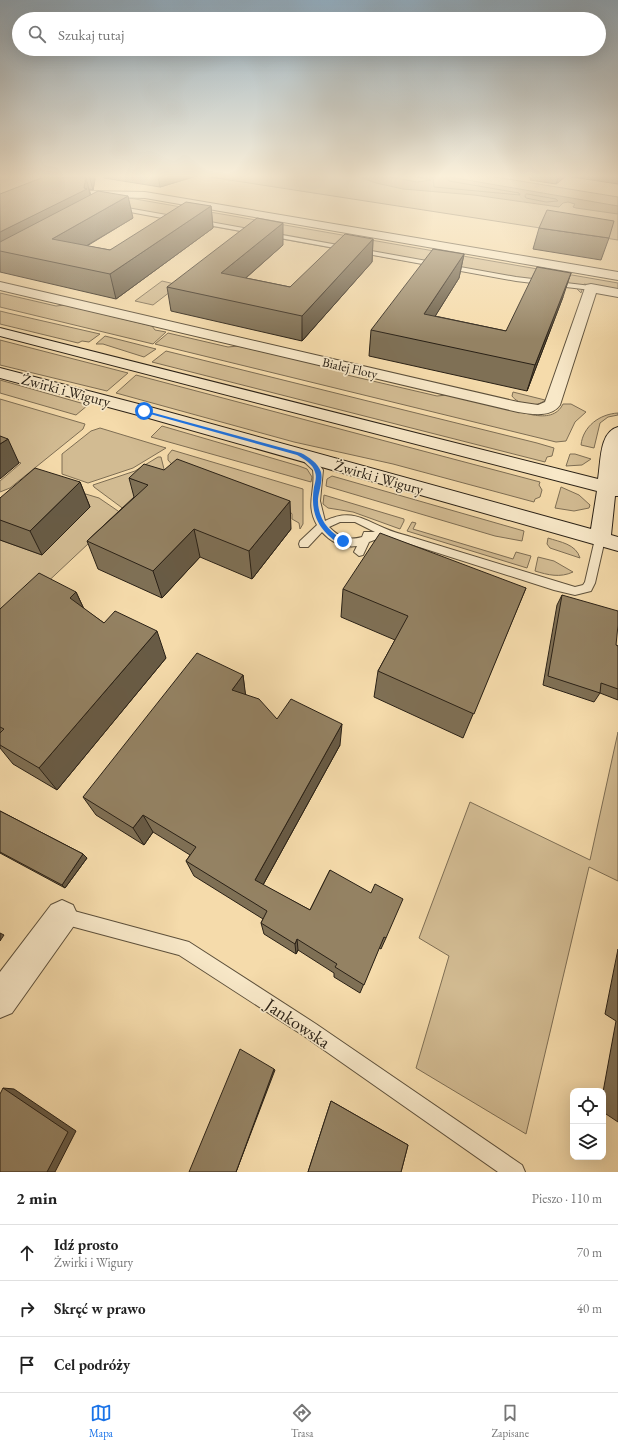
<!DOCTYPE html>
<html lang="pl">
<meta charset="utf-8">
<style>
:root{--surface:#fff;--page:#f6f6f6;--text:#222;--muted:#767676;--line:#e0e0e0;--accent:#1a73e8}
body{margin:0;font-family:"EB Garamond",serif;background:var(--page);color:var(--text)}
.controls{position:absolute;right:12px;bottom:12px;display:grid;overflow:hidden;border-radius:8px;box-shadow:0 4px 16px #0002}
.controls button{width:36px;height:36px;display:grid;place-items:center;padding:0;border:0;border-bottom:1px solid var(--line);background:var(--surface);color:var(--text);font:20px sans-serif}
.stop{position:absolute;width:12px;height:12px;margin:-9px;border:3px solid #1a73e8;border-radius:50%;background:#fff}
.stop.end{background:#1a73e8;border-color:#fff;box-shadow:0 1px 4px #0008}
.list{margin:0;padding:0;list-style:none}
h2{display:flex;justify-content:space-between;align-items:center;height:52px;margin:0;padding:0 16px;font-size:17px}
h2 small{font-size:13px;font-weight:400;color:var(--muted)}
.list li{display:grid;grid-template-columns:26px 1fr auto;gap:12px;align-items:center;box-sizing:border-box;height:56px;padding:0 16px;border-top:1px solid var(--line)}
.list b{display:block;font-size:15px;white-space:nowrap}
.list p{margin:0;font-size:13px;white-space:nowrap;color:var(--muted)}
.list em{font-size:13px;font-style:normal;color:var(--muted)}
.icon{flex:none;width:22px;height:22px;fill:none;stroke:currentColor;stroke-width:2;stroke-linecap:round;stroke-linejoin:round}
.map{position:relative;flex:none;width:618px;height:1172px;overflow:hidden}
.search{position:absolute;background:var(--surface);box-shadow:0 4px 16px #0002;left:12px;right:12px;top:12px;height:44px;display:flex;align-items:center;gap:10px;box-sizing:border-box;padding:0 14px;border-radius:22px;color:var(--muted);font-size:15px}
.sheet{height:220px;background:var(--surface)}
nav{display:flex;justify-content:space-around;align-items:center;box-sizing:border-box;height:56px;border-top:1px solid var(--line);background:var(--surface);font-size:11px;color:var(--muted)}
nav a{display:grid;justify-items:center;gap:2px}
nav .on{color:var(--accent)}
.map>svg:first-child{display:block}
.green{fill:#d2bb92;stroke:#7e6e54}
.water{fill:#b09c78;stroke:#7a6b51}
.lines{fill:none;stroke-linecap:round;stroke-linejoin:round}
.shore{stroke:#6d5e47;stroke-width:1}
.lane-casing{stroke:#5d503b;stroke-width:2}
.street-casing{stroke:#5d503b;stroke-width:2}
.secondary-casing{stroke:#2a2116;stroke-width:2}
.lane{fill:#f8e8c8;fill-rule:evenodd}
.street{fill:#f8e8c8;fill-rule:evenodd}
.secondary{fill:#f8e8c8;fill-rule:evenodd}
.wall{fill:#7f7055;stroke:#2a2116}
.shaded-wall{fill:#685b45;stroke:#2a2116}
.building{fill:#948263;stroke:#2a2116}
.route{fill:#1a73e8}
.labels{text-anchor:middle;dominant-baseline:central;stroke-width:3.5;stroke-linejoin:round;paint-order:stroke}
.far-street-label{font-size:13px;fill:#2a2116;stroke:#f8e8c8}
.street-label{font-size:15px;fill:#2a2116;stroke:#f8e8c8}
.near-street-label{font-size:18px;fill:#2a2116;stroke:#f8e8c8}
</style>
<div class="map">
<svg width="618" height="1172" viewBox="0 0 618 1172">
<rect width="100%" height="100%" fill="#f5dbab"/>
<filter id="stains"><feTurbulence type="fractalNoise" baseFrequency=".005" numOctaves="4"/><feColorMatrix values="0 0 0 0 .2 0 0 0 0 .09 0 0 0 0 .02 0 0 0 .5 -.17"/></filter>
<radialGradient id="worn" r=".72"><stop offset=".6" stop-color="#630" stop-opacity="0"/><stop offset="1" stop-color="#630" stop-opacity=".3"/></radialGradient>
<path class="green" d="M0,175H79L0,203Z
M197,175H483L618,197V240Z
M118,196L618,283V290L584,284L581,293L576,288L570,287L511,280L109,208Z
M162,281L179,285L153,305L135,301Z
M0,293L56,306L65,305L152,326L155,330L166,332L153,344L0,307Z
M0,311L8,313L100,334L89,342L82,341L78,343L0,324Z
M168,333L228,347L238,346L342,370L347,375L437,396L447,395L533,415C546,417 557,416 563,404H571L586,412L575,422L566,441L556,442L155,344Z
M105,336L156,349L144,357L103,344H96Z
M0,340L128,373L107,391L0,365Z
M166,351L537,443L554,448L552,456L547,457L545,462L152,362Z
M136,375L540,482L539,485L542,490L540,497L535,499L534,502L393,464L294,442L116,393Z
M0,380L88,405L76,415L0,393Z
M513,392L545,400C538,408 518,405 512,396Z
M0,399L85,424L83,429L10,488L0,492V481L21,463L0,456Z
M618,413V415L608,417L600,423L594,448L581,445C583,426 600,414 618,413Z
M162,426L299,466L307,469L312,477L311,482L151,437Z
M100,428L166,448L133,468L88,483L62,474V454L91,431Z
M172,450L303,489V524L300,529L299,523L292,519V514L286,507L175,468L168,460V455Z
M570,454H575L591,459L582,465L566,466Z
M158,457H161L165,473L125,510L94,487L93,485L135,471Z
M332,476L524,531L522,541L495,536L326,486L327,479Z
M561,487L579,495L590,505L589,508L574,511L555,508Z
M79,492L99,498L121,513L8,619L0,615V540L42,555Z
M324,495L404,519V521L400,529L353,512L328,508L323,504Z
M412,522L416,523L413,529L513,559L516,552L531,556L527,568L407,531Z
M548,538C560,542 576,544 580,558L550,548L547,544Z
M538,557L554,561L573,572C560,578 548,575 535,571Z
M618,732V881L589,867L526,1134L416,1068L449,956L419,938L470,802L590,860Z"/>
<path class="water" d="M362,175H381L417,182L431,180L407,175H438L618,206V214L576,208L573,207L575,204L568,202L563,203L559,207L474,195L403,189L376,183L362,178L364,176Z"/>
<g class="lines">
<path class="shore" d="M425,175L433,177L434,187L520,195L519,193L449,181L445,175
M527,194L556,199L558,201L546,202L526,198L525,196Z"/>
<g class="lane-casing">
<path id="lane" d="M116,206L178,217L181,219L178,221L114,209Z
M199,220L516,277L591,286L594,288L591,290L516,281L197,223Z
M303,453L318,463L323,470L320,501L325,521C350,509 361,518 384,528C392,532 402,534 411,537L575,587L583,585L585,582L595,539L600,535L605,539L595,583L591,591L575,595L554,590L385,536L369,542L363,555L359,556L354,552L357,546C343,548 331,542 322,532L308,547H300L299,544L300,541L317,525C305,504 316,491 313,470L298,456ZM340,522H355L375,532H364L362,537C348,541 339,537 329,527Z
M63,908L189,942L316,1024L522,1165L525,1172H498L304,1036L179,955L63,924L57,922L55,916L57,910Z"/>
</g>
<g class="street-casing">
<path id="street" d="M87,191L145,192L618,272V280L145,198L83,196L82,194Z
M0,282L518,402L538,405L545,402L586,285L591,284L618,289V297L596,293L560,405C551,418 531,414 518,412L0,290Z
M62,900L73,905L78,916L73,927L12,1013L0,1018V972L51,905Z"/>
</g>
<g class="secondary-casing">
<path id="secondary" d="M0,328L598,479C601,462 599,432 618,427V496H615L611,535L618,537V551L138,415L0,378V368L150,407L591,529L597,491L0,336Z"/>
</g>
<use href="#lane" class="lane"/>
<use href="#street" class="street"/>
<use href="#secondary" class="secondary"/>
</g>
<path class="wall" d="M72,175H94L95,179L93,190L89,189L91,195L133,218L87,246L110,250L211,206L213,228L116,299L0,272V194Z
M103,175H200L160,187L104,178Z
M530,175H618V184L566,176L556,184L530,180L531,178H529Z
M539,228L609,238L601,260L533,249Z
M373,239L372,262L302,341L171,311L167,287L283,245L246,278L290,287Z
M464,254L459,278L435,316L506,331L563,297L527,391L369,356L371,330Z
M129,478L291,529L252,579L200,557L162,598L98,569L87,541L134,497Z
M80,482L90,507L42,555L0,540V498Z
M526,588L463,738L374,697L378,671L395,640L341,617L343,589Z
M76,592L84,609L104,623L166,658L57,790L13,764L0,748V609Z
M562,595L616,645L618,646V700L600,693L594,702L543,685L557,605Z
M243,675L245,694L277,719L340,745L263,885L310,910L330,870L386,938L381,949L379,948L360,993L334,977V973L298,950L296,954L264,934L261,923L263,919L194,876L186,861L190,855L153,832L144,845L96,815L83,797Z
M0,811L83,854L87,858L65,888L0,853Z
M618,949V1122L603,1112V1092L616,1021L605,1014Z
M331,1101L408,1145L401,1172H308Z"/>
<path class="shaded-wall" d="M89,175H94L95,179L93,190Z
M158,175H200L160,187Z
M559,175H566V176L556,184Z
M86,177L91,199L0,251V232L84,188Z
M128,196L133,218L59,262L52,239Z
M211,206L213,228L116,299L110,274Z
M283,223V245L224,297L221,273Z
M373,239L372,262L302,341V316Z
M464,254L459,278L421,339L424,314Z
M571,273L563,297L527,391L535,365Z
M8,439L19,463L0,479V444Z
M80,482L90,507L42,555L30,531Z
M290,501L291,529L252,579L249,551Z
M194,529L200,557L162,598L153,571Z
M76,592L89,620L70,598Z
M157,631L166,658L57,790L39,768Z
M243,675L246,698L232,690Z
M342,724L340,745L258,894L255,880Z
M143,815L153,832L144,845L133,828Z
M83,854L87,858L65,888L62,885Z
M0,933L4,935L0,941Z
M297,939L298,950L296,954L295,944Z
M274,1069L275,1070L236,1172Z
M3,1088L14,1089L76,1131L55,1172H47Z"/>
<path class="building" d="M49,175H66L86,177L84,188L87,189L0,232V194Z
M98,191L128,196L52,239L110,250L186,202L211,206L110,274L0,251V242Z
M547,210L596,218L614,221L609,238L539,228Z
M257,218L283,223L221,273L290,287L345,234L373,239L302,316L167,287Z
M433,249L464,254L424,314L506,331L537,267L571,273L535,365L371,330Z
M0,436L8,439L0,444Z
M177,459L290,501L249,551L194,529L153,571L87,541L148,485L129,478L144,464L164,470Z
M35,468L80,482L30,531L0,520V498Z
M380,533L526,588L474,714L378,671L408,616L343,589Z
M39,573L76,592L70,598L104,623L115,611L157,631L39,768L0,745V733L4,729L0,727V609Z
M562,595L618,611V625L616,645L618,646V689L601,683L600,693L548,676Z
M197,653L243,675L232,690L259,699L277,719L291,699L342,724L255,880L310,910L330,870L371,893L375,884L403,899L386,938L384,937L364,985L335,967L337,964L297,939L295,944L261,923L267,911L186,861L196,847L143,815L133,828L83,797Z
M0,811L83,854L62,885L0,852Z
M240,1049L274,1069L236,1172H189Z
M3,1088L68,1132L47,1172H0V1094Z
M331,1101L408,1145L401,1172H308Z"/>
<linearGradient id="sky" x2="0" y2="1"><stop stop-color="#91aabb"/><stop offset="0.52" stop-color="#faefd9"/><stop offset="1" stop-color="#faefd9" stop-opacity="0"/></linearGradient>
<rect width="618" height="339" fill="url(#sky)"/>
<path class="route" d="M143,410L301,453C309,457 318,463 321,472C323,480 319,491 318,499C317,517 329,534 346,540V543C338,544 332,539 327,534C314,521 311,505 314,487C315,483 317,477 315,472C313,464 304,459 297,455L143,412Z"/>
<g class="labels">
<g class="far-street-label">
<text transform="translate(350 368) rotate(13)">Białej Floty</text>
</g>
<g class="street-label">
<text transform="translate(66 390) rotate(15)">Żwirki i Wigury</text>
<text transform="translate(379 477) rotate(16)">Żwirki i Wigury</text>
</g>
<g class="near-street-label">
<text transform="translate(298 1023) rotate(34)">Jankowska</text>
</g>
</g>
<rect width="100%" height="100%" filter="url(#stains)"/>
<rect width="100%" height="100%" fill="url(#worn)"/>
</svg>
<div class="controls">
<button><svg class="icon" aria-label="locate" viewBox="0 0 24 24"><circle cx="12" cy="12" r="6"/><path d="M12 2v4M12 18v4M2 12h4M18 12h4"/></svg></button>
<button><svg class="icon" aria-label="layers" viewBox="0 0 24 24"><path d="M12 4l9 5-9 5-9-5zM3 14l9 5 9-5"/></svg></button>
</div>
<div class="stop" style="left:144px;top:411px"></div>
<div class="stop end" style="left:343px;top:541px"></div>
<div class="search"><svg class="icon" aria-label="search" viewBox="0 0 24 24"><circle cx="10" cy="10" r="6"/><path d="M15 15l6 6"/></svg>Szukaj tutaj</div>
</div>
<section class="sheet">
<h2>2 min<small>Pieszo · 110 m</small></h2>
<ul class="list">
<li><svg class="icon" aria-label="ahead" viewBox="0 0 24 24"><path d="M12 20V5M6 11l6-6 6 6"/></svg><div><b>Idź prosto</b><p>Żwirki i Wigury</p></div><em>70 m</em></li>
<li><svg class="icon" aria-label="right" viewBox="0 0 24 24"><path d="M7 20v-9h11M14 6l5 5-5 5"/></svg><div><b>Skręć w prawo</b></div><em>40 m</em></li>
<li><svg class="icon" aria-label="arrive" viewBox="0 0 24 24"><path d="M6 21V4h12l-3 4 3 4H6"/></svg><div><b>Cel podróży</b></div></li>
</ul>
</section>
<nav>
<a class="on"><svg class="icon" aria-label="map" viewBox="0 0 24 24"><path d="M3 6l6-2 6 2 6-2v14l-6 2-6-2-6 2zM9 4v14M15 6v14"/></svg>Mapa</a>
<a><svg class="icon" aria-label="directions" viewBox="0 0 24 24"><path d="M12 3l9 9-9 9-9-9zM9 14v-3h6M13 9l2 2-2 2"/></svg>Trasa</a>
<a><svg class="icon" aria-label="saved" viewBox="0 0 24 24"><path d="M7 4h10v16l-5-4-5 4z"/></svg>Zapisane</a>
</nav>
